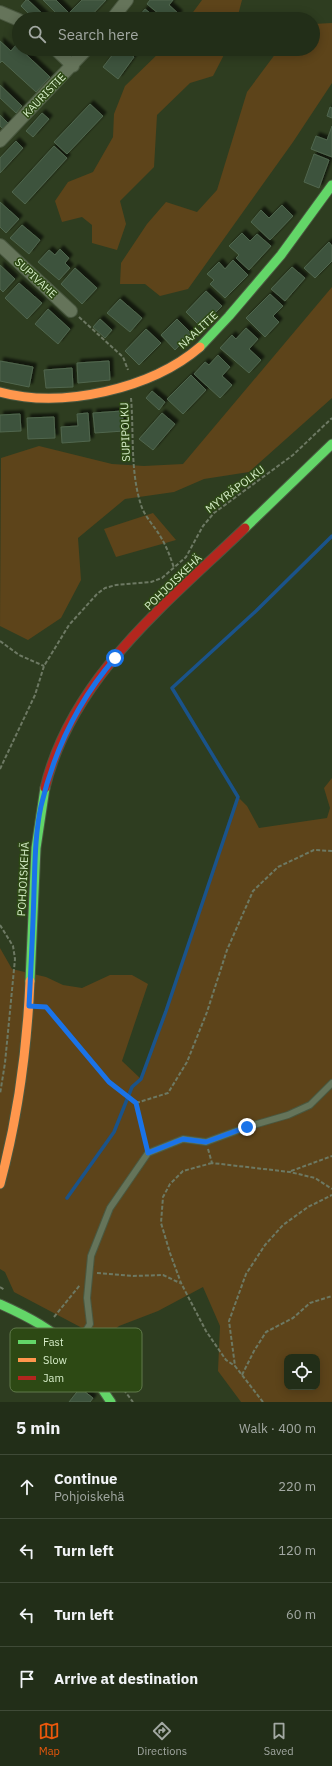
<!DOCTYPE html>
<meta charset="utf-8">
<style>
:root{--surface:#222e18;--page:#2a3621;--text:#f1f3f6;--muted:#a2a8a2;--line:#3f4a37;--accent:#ea580c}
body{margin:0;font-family:"IBM Plex Sans",sans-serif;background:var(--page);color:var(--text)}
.controls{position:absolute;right:12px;bottom:12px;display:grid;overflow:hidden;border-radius:8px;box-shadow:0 2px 10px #0003}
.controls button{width:36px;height:36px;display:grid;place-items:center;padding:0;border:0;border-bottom:1px solid var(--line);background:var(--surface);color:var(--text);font:20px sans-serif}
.stop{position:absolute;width:12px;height:12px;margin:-9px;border:3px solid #1a73e8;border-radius:50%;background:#fff}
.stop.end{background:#1a73e8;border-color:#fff;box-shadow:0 1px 4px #0008}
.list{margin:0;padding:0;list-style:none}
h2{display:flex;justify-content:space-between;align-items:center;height:52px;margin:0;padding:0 16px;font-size:17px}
h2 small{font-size:13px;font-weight:400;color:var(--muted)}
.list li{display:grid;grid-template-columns:26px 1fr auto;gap:12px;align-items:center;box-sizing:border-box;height:64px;padding:0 16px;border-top:1px solid var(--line)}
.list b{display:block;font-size:15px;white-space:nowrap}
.list p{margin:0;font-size:13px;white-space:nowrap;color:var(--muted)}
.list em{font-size:13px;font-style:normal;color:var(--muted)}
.icon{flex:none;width:22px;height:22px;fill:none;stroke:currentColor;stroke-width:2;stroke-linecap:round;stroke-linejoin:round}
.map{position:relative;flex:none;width:332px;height:1402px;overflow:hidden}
.search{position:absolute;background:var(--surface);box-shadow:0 2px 10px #0003;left:12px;right:12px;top:12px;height:44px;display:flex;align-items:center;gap:10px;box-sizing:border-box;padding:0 14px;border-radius:22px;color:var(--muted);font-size:15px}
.sheet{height:308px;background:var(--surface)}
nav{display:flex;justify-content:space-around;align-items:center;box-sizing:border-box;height:56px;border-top:1px solid var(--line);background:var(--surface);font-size:11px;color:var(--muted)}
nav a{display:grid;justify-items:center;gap:2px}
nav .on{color:var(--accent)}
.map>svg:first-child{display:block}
.green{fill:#5d441a;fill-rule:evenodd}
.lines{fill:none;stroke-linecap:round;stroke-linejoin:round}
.stream{stroke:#1a538a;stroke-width:3.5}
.building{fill:#3d533c;stroke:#50664e;filter:url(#shadow)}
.lane-casing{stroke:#4a5840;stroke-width:8}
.street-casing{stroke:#4a5840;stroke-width:14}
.fast-casing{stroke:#4a5840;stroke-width:11}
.slow-casing{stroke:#4a5840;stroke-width:11}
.jam-casing{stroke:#4a5840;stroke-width:11}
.path{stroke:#6d7963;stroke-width:2;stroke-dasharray:4 2;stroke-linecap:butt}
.lane{stroke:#65745a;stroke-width:6}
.street{stroke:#65745a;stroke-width:12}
.fast{stroke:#63d668;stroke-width:9}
.slow{stroke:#ff974d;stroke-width:9}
.jam{stroke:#b3261e;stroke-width:9}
.route{stroke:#1a73e8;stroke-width:5}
.labels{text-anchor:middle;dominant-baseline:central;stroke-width:3;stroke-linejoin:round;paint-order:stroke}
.street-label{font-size:11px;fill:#d6edc8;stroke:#2d4914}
.key{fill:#2d4914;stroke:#607a4a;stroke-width:1}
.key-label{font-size:11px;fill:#d6edc8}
</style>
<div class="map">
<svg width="332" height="1402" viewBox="0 0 332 1402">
<defs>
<filter id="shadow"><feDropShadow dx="3.5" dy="-3.5" stdDeviation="1" flood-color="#0009"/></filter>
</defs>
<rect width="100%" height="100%" fill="#2e3d20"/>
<path class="green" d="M202,0H242L237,19H188Z
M332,23V83L293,142L188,289L160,296L145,284H120L121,263L147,224L166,202L197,212L217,190L247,92L279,49H313V24Z
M163,49H227L213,76L190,83L157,115L154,167L120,201L126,224L117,250L92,243V225L82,217L62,222L55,201L68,182L93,172L113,137L114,114L125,86Z
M332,287V398L249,472L204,479L174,492L125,499L78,538L81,580L61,618L28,640L0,626L1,458L39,446L112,464L144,466L183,464Z
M153,513L176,540L116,557L104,529Z
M332,778V1402H241L218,1371L220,1326L203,1287L158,1311L119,1326L103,1339L14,1292L5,1272L0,1269V948L12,969L46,977L63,985L82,988L110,975H132L148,984L122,1061L141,1079L166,1011L238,797L247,806L259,828L327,818L330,808L324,788ZM287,1357H317V1387H287Z"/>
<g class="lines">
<path class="stream" d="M67,1198L114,1132L132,1087L141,1079L166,1011L238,797L172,688L256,611L332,536"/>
</g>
<path class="building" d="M26,0H28L48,19H34L21,6Z
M43,0H56L71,15L68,19H62Z
M82,0H106L88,19H77L70,12Z
M150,0H173L169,5L179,14L175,19H165L147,4Z
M145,9L158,19H137Z
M0,41L11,51L16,45L50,77L36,92L2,61L0,63Z
M117,49H124L134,57L118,79L103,67Z
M128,49H139L135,54Z
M0,85L22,106L16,113L0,98Z
M90,104L103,116L67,154L54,142Z
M330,107L332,108V118L327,116Z
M42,113L49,119L33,137L26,131Z
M0,115L9,124L4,130L0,126Z
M332,126V157L311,149L316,136L327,140Z
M16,141L23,148L0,173V158Z
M54,146L67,158L25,204L12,192Z
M314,154L329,160L319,188L304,182Z
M0,202L19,219L6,233L0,227Z
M282,205L293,216L270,240L251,222L261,210L269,218Z
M22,225L40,240L29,254L10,238Z
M242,233L250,241L257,234L271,246L249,270L236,258L239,255L229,246Z
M329,242L332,246V261L315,278L304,268Z
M60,249L69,258L65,263L70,268L59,280L38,262L49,250L55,255Z
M233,260L248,275L225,298L210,284L214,280L207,274L219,262L225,269Z
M0,265L15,279L3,292L0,289Z
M292,267L305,278L285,301L271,289Z
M75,268L97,288L82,304L61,284Z
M19,283L42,303L27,319L5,298Z
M206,291L222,306L201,327L186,312Z
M270,294L283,306L273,316L279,322L265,337L246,318Z
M120,299L142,318L130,332L107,313Z
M48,309L70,329L58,344L35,324Z
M100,319L112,330L105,338L93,327Z
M177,319L191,333L175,350L161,335Z
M246,328L258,339L249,349L261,360L249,373L220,348L232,335L236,339Z
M146,329L161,343L139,365L125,351Z
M218,355L230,367L222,376L232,385L220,398L194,374L205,362L209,365Z
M0,361L33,367L29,387L0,381Z
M109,361L110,380L78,383L77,363Z
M72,368L73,387L46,388L44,370Z
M191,375L206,390L183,414L167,399Z
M152,391L165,402L159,410L146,398Z
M122,411L124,431L95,433L93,413Z
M88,413L90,441L62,443L61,427L78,426L77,414Z
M162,413L175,424L153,450L139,439Z
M20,414L21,431L0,432V415Z
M54,417L55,438L28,439L27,418Z
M80,1388L93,1398L90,1402H69Z"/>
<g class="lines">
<g class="lane-casing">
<path id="lane" d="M75,1349L90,1324L87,1298L91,1256L110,1208L148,1153L183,1139L206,1142L247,1127L288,1115L310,1105L332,1083"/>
</g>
<g class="street-casing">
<path id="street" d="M0,12L19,20
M112,19L127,0
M55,49L73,66
M0,141L87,49
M0,245L71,311"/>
</g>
<g class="fast-casing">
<path id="fast" d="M200,347L229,316L281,255L332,185
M245,528L332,444
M30,981L36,848L45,788
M0,1304C27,1316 54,1330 75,1352C89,1367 99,1385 111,1402"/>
</g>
<g class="slow-casing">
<path id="slow" d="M0,392C62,409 151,389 200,347
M0,1184C18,1117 27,1050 30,981"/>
</g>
<g class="jam-casing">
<path id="jam" d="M45,788C71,678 167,603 245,528"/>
</g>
<path class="path" d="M79,317L123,357L128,370
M131,398C134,433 130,471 141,505C144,515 153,525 159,534C166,545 170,556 174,568
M0,641L19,655L44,666
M0,769L35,695L44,666L69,625L97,594L105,588L116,585L151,582L162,578L186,557L203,526L214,513L293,455L332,418
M0,925L13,946L15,959L5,1063L0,1094
M41,1007H46L109,1082L136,1103L146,1144
M136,1103L168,1093L187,1062L207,1012L227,950L253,891L278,867L314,850L332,851
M208,1149L212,1163L290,1172L315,1178L332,1189
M212,1163L183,1171L170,1184L163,1197L161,1223L170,1253L181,1283L206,1331L226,1360L235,1366
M291,1171L332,1156
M97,1273L133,1276L163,1275L180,1283
M0,1287L5,1290
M54,1317L80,1285
M102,1361L133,1402
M242,1375L254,1351L266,1332L293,1318L310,1303L332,1296
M263,1402L235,1366L229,1321L246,1274L265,1245L283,1225L308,1207L332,1195"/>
<use href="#lane" class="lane"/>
<use href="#street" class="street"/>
<use href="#fast" class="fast"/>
<use href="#slow" class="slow"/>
<use href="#jam" class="jam"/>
</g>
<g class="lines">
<path class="route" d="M115,658C78,701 54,751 41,806C35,834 35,863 34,891C33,929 31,968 29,1006L46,1007L109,1082L136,1103L148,1153L183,1139L206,1142L247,1127"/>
</g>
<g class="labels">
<g class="street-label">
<text transform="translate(44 95) rotate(-46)">KAURISTIE</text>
<text transform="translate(36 278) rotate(43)">SUPIVAHE</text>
<text transform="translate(198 330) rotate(-43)">NAALITIE</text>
<text transform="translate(125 432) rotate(-92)">SUPIPOLKU</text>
<text transform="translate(235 489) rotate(-37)">MYYRÄPOLKU</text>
<text transform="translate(173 582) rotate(-44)">POHJOISKEHÄ</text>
<text transform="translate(23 879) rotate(-87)">POHJOISKEHÄ</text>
</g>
</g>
<rect x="10" y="1328" width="132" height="64" rx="6" class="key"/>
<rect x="18" y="1340" width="18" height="4" fill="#63d668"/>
<rect x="18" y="1358" width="18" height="4" fill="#ff974d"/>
<rect x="18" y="1376" width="18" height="4" fill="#b3261e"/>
<g class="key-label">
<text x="43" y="1346">Fast</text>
<text x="43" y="1364">Slow</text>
<text x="43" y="1382">Jam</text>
</g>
</svg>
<div class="controls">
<button><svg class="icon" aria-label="locate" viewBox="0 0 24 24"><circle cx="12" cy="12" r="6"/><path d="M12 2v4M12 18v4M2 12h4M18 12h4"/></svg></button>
</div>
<div class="stop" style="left:115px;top:658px"></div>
<div class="stop end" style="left:247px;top:1127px"></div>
<div class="search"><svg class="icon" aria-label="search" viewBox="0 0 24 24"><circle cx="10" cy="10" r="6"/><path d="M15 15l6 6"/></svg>Search here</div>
</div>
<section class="sheet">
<h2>5 min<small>Walk · 400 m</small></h2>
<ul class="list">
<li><svg class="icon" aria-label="ahead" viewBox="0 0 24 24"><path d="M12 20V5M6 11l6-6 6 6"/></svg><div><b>Continue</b><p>Pohjoiskehä</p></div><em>220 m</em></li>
<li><svg class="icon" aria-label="left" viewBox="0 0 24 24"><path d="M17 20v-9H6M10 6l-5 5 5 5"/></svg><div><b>Turn left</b></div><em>120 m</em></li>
<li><svg class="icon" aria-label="left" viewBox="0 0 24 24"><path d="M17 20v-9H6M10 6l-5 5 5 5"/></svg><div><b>Turn left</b></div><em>60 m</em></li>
<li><svg class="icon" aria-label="arrive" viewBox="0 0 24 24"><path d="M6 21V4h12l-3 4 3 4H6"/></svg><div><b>Arrive at destination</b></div></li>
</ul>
</section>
<nav>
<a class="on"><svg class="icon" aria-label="map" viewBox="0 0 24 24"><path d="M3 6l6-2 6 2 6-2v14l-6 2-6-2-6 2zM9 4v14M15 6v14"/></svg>Map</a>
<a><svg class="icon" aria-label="directions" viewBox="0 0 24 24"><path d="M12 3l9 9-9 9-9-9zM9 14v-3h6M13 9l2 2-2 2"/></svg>Directions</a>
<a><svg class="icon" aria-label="saved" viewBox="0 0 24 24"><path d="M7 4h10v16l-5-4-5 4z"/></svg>Saved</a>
</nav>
